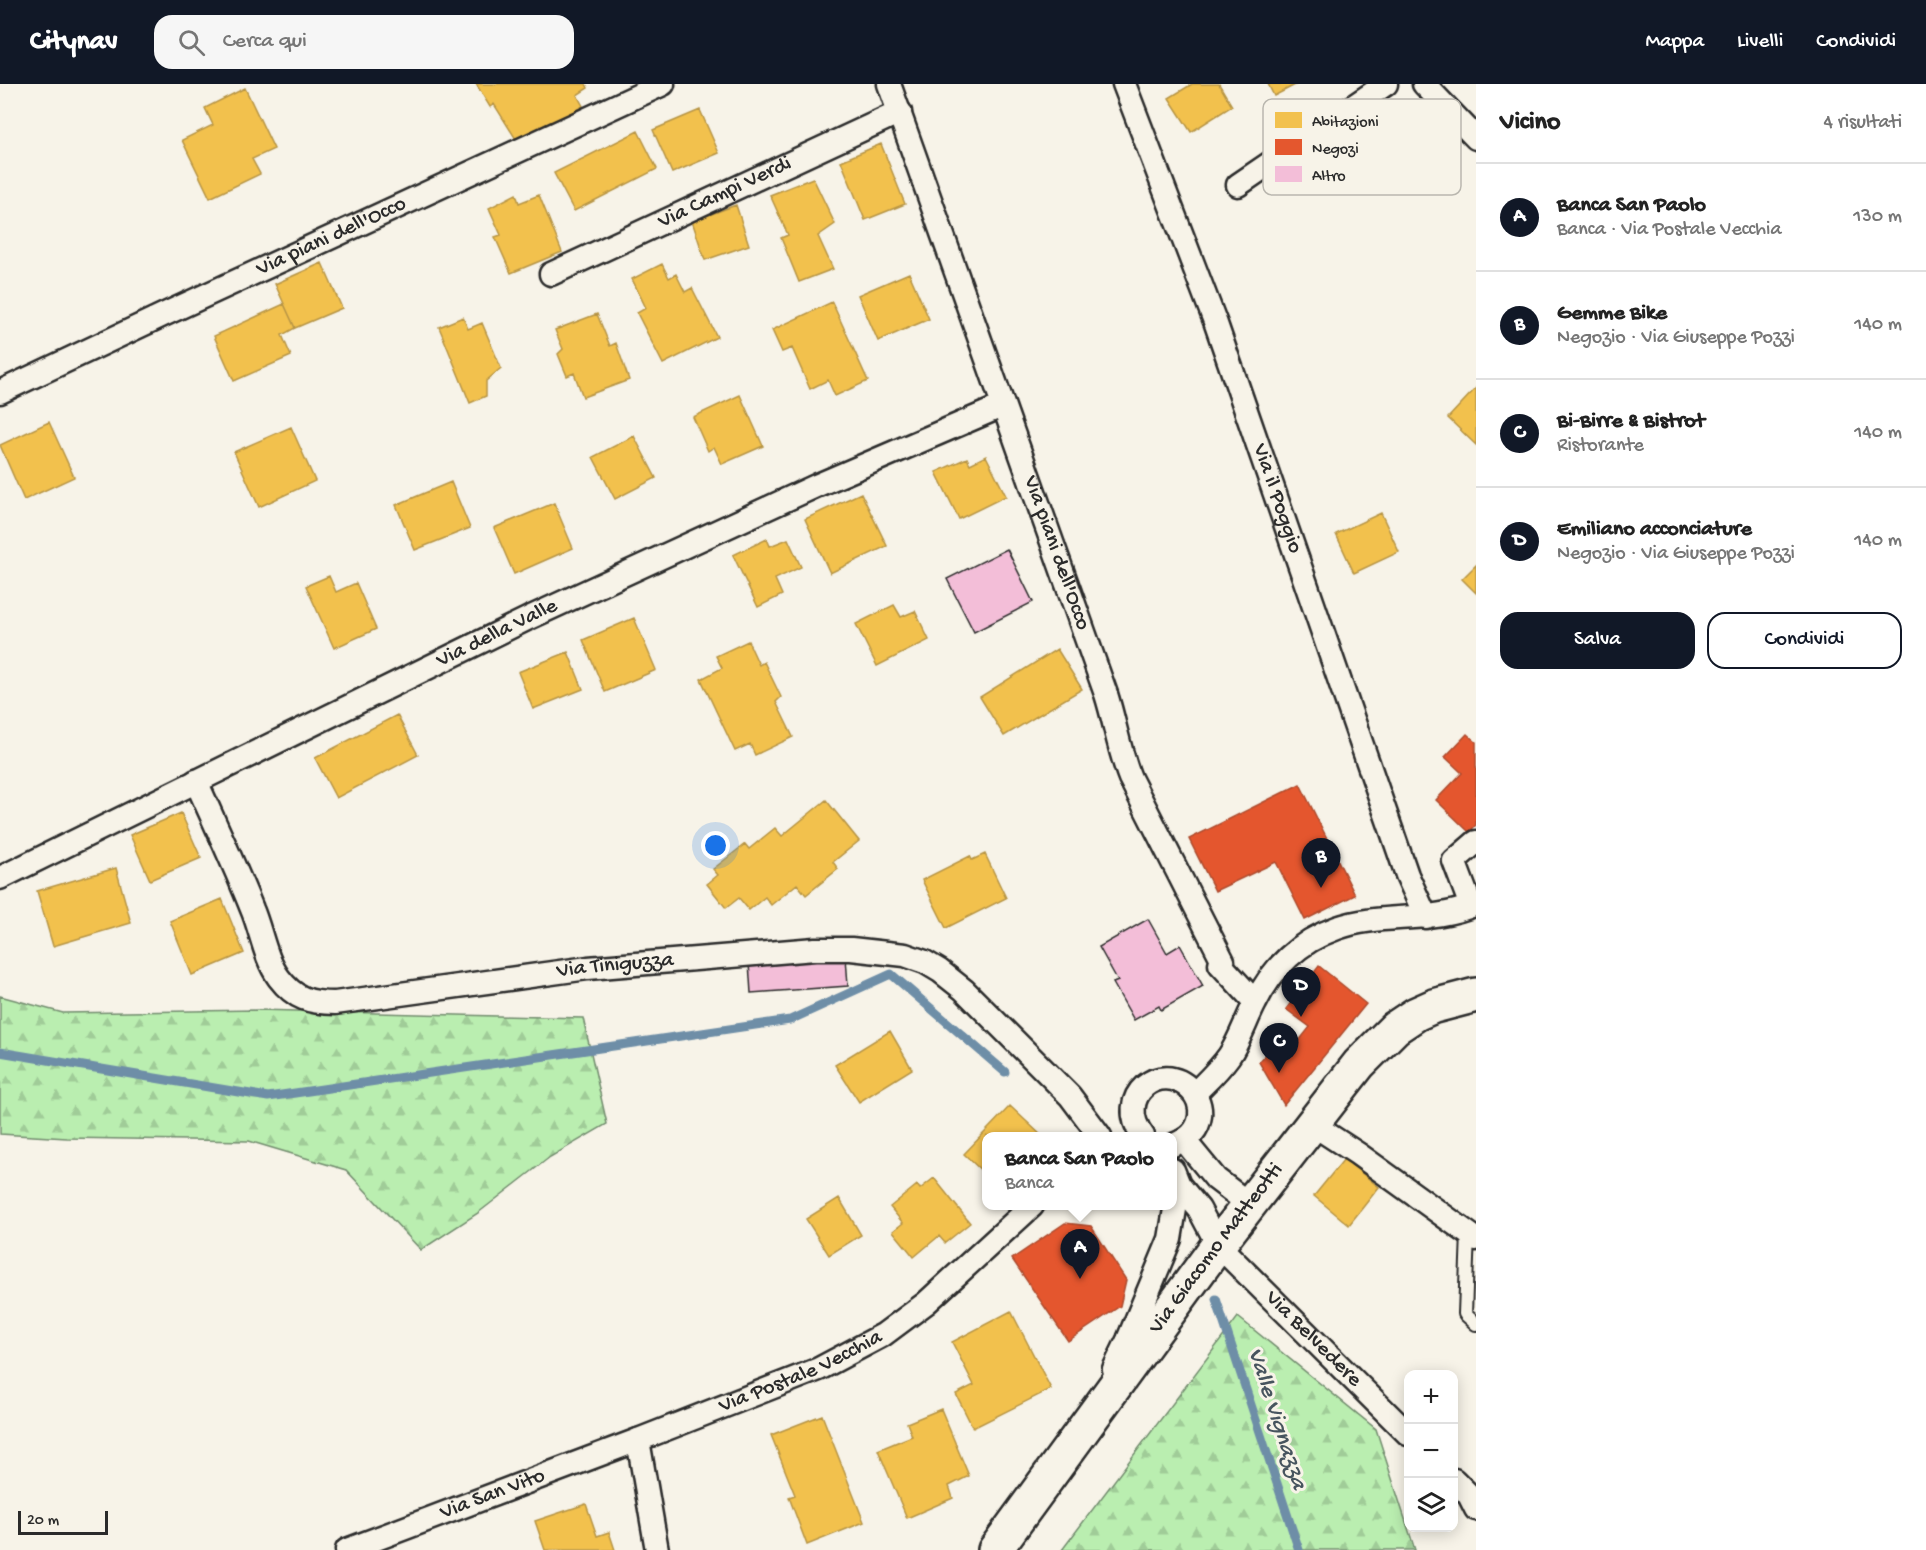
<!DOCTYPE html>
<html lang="it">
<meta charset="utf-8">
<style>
:root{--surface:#fff;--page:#f6f6f6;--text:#222;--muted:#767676;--line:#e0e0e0;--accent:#111827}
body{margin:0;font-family:"Gochi Hand",sans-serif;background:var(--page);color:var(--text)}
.controls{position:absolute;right:18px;bottom:18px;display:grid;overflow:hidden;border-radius:12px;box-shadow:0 3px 15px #0003}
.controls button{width:54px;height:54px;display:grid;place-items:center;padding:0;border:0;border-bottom:2px solid var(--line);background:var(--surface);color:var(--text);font:30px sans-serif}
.scale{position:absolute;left:18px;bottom:15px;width:90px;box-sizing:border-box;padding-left:6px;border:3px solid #2b2b2b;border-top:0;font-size:16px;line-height:21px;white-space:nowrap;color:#2b2b2b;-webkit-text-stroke:4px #f7f3e8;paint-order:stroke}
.you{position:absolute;left:716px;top:762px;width:21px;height:21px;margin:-15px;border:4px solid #fff;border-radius:50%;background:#1a73e8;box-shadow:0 0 0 9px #1a73e833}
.badge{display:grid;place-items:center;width:39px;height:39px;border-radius:50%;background:var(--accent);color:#fff;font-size:20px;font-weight:700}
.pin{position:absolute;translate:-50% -50px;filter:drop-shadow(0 2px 3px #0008)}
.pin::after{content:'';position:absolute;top:32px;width:21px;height:18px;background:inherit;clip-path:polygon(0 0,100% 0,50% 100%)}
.popup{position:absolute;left:982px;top:1048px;width:195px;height:78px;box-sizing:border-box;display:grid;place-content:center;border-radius:12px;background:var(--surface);filter:drop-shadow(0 2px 4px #0005);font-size:20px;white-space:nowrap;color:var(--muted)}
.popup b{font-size:22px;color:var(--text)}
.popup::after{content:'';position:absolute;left:50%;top:100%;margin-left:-12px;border:12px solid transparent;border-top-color:var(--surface)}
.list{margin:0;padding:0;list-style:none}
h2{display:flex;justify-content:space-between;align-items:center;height:78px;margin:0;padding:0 24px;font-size:26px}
h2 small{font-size:20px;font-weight:400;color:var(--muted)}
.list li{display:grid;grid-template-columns:39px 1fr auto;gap:18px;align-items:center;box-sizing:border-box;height:108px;padding:0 24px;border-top:2px solid var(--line)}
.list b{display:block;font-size:22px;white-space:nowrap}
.list p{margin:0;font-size:20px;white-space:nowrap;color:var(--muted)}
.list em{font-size:20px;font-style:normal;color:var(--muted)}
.actions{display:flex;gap:12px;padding:18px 24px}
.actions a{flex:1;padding:14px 0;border:2px solid var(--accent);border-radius:18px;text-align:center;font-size:21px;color:var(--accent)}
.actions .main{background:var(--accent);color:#fff}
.icon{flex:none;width:33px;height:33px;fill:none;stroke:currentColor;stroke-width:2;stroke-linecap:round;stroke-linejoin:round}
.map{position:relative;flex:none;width:1476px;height:1466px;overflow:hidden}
header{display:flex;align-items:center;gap:36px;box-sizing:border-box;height:84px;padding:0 30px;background:var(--accent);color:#fff}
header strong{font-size:28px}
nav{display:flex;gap:33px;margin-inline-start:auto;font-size:21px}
.search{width:420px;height:54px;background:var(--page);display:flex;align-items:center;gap:15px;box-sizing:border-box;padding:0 21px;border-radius:18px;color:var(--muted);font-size:22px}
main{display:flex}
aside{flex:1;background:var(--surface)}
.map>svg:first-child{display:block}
.forest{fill:url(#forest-firs);stroke:#728c6e;stroke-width:1.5}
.homes{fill:#f2c14e;stroke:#b69444;stroke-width:1.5}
.shops{fill:#e4572e;stroke:#ac4a2d;stroke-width:1.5}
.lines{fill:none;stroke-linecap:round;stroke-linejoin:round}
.stream{stroke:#6e8ea7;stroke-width:9}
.building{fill:#f3bed8;stroke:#2b2b2b;stroke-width:1.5}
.lane-casing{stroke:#2b2b2b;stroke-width:16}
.street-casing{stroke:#2b2b2b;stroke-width:27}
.primary-casing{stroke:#2b2b2b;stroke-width:38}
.lane{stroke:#f7f3e8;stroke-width:12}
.street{stroke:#f7f3e8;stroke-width:22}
.primary{stroke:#f7f3e8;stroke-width:33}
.labels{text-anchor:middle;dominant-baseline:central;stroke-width:6;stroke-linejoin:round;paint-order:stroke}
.street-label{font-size:22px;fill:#2b2b2b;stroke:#f7f3e8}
.water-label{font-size:24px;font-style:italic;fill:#47545e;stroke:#f7f3e8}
.key{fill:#f7f3e8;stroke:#bab7af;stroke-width:1.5}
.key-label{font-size:16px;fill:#2b2b2b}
</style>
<header>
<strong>Citynav</strong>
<div class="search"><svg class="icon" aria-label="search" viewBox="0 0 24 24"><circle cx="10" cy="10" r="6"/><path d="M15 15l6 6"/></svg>Cerca qui</div>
<nav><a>Mappa</a><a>Livelli</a><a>Condividi</a></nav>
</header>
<main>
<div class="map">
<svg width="1476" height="1466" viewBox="0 0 1476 1466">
<defs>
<pattern id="forest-firs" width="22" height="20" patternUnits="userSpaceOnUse" patternTransform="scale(1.5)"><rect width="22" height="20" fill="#baeeb0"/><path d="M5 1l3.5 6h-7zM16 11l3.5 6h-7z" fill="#a0cc98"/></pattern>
</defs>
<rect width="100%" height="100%" fill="#f7f3e8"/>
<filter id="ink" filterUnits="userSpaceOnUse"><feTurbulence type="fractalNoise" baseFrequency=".0167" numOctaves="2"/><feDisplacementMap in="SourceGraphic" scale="12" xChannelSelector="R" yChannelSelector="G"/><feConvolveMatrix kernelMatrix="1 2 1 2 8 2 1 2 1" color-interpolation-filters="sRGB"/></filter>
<g filter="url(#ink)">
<path class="forest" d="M0,912L63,929L257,926L583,934L607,1040L550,1073L478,1129L421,1166L346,1086L249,1057L67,1054L0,1050Z
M1238,1233L1376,1345L1415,1466H1062Z"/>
<path class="homes" d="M476,0H586L588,4L577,11L583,22L519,60L494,20L490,23Z
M1192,0H1219L1232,22L1191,48L1169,14Z
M1268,0H1297L1274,12Z
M245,4L274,65L252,75L260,90L210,114L182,56L213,41L205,24Z
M700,26L719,69L672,89L653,46Z
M638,47L657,85L574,127L554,89Z
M881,60L905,120L865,136L841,77Z
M813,94L835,140L818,152L833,185L799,198L781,154L788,151L770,111Z
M516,110L519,119L539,111L562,168L511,189L495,153L501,151L489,124Z
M736,121L749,161L705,176L692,137Z
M322,179L342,224L295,244L275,200Z
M662,180L669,194L676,190L685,208L692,204L717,253L663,280L637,229L646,224L632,195Z
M909,189L929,235L878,257L858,211Z
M832,218L868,297L835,312L828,296L810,305L792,264L782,268L772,246Z
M284,220L295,244L282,251L291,272L234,297L214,252Z
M597,230L610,262L616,259L629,296L583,313L574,289L567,292L558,270L563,265L555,246Z
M463,233L468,245L482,239L501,284L486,297V312L470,319L439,243Z
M1476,304V361L1448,334Z
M740,311L763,362L722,380L714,363L708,367L693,333Z
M49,338L74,393L24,416L0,361Z
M291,343L315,397L259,423L234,368Z
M634,352L656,394L615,415L593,373Z
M986,372L1006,412L959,435L936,388L967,374L970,380Z
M451,398L470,444L415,466L396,421Z
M861,409L887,462L830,489L805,435Z
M554,419L573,464L514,490L494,444Z
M1381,429L1399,468L1354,489L1336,450Z
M767,455L770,462L788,455L801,483L775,495L782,511L758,523L733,471Z
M1476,481V509L1462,495Z
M329,492L336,508L356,499L376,545L334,564L306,502Z
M894,521L901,533L915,527L929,556L877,582L856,540Z
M634,534L656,586L605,608L583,556Z
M748,557L759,581L764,578L781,613L776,618L793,653L755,671L750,660L735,667L701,595L722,584L716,572Z
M1057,565L1082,605L1004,652L980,613Z
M568,568L583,605L533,625L518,588Z
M397,631L418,671L336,714L315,674Z
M826,716L859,757L833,778L838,785L806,811L797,800L771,821L765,813L749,826L739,814L726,824L707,800L718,791L713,785L745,760L749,765L775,744L782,752Z
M181,729L201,774L150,796L130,751Z
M985,770L1006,814L946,844L922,796L970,772L972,776Z
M116,784L131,839L53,862L37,807Z
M222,815L244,869L192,891L170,837Z
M890,947L912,985L859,1018L835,981Z
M1010,1022L1042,1052H987V1092L964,1070Z
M1344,1075L1379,1103L1349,1141L1314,1112Z
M934,1094L970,1139L945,1159L939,1152L914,1173L893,1147L903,1139L890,1123L917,1101L920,1105Z
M839,1114L861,1151L829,1171L806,1135Z
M1011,1227L1051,1305L973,1344L956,1310L974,1301L952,1258Z
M941,1325L969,1392L949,1402L953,1414L907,1434L878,1366L912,1352L907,1339Z
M822,1331L864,1438L807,1461L789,1413L795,1411L771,1351Z
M586,1420L597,1452L609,1448L615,1466H545L535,1437Z"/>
<path class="shops" d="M1467,650L1476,658V741L1469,748L1436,716L1462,689L1445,673Z
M1300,700L1355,811L1305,836L1276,778L1215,807L1189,755Z
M1319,882L1366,920L1284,1021L1259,978L1275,960L1287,972L1310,943L1286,925Z
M1065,1139L1091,1142L1126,1196L1120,1222L1068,1257L1012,1175Z"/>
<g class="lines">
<path class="stream" d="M0,968L268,1013L790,936L891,890L1005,988
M1216,1215L1299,1466"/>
</g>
<path class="building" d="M1007,465L1033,518L974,548L947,495Z
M1148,835L1167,869L1180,861L1203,902L1161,926L1159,922L1134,936L1113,899L1118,897L1099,863Z
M846,873L848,902L751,909L749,879Z"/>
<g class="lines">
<g class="lane-casing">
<path id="lane" d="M1468,1149L1465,1230L1476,1240"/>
</g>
<g class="street-casing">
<g id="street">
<path id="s1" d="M889,0L1106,610C1115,638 1119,667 1130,694L1223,877L1220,880L1255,918"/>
<path id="s2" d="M1124,0L1216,240L1407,791L1426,833"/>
<path d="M1424,0L1476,54"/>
<path d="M1238,101L1386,0"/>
<path id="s3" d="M551,190L900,28"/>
<path id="s4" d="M0,308L163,231L663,0"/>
<path id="s5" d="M196,697C215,740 235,782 252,825C261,846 265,875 279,894C295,915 310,919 335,919L588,884L815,865H851L905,871L925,878L940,887L964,906L1070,1012L1100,1052"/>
<path id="s6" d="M0,794L529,534L818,401L1002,322"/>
<path d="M1471,822L1454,777L1476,758"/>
<path d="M1195,1009C1207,997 1219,986 1229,972C1240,956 1246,936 1255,919C1272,884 1300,857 1337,844C1381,828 1432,840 1476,820"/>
<path d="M1312,1040L1358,1070L1476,1155"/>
<path d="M1143,1052C1113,1013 1161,974 1191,1006C1198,1013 1201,1023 1200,1032C1198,1048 1187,1056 1173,1061"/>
<path d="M1184,1056L1216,1095L1249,1120"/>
<path id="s7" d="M1173,1086L1179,1101L1199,1125L1218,1161L1408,1350"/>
<path d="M1114,1285L1128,1256L1170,1155L1179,1101"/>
<path d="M1454,1396L1469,1411L1476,1425"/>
<path id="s8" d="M347,1466L638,1356"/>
<path id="s9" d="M657,1466L638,1356L819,1285L883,1251L926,1219L1032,1122"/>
</g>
</g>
<g class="primary-casing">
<g id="primary">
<path id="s10" d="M995,1466L1218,1161L1359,980L1395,944L1416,930L1434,922L1476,911"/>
</g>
</g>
<use href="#lane" class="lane"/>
<use href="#street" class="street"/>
<use href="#primary" class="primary"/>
</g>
</g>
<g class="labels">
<g class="street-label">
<text stroke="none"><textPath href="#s3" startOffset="192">Via Campi Verdi</textPath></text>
<text stroke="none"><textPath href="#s4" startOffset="366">Via piani dell'Occo</textPath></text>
<text stroke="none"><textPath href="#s2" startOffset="442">Via il Poggio</textPath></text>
<text stroke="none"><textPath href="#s1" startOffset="498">Via piani dell'Occo</textPath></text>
<text stroke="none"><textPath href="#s6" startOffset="554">Via della Valle</textPath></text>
<text stroke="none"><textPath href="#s5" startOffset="561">Via Tiniguzza</textPath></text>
<text stroke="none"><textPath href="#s10" startOffset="374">Via Giacomo Matteotti</textPath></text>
<text stroke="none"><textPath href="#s7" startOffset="222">Via Belvedere</textPath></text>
<text stroke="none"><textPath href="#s9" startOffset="288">Via Postale Vecchia</textPath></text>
<text stroke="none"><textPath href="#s8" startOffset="156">Via San Vito</textPath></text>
</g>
<g class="water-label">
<text transform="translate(1276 1335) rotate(72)">Valle Vignazza</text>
</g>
</g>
<rect x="1263" y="15" width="198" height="96" rx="9" class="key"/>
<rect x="1275" y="28" width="27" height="16" fill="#f2c14e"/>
<rect x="1275" y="55" width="27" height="16" fill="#e4572e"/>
<rect x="1275" y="82" width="27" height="16" fill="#f3bed8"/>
<g class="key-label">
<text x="1312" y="42">Abitazioni</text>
<text x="1312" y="69">Negozi</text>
<text x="1312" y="96">Altro</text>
</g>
</svg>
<div class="controls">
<button>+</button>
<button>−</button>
<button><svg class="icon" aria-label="layers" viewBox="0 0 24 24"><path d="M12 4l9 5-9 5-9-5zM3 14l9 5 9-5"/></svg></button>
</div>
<div class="scale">20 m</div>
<div class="you"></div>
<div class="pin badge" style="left:1080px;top:1195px">A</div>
<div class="popup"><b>Banca San Paolo</b>Banca</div>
<div class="pin badge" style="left:1321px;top:804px">B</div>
<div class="pin badge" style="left:1279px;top:989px">C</div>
<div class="pin badge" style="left:1301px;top:933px">D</div>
</div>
<aside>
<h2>Vicino<small>4 risultati</small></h2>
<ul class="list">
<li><span class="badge">A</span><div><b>Banca San Paolo</b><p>Banca · Via Postale Vecchia</p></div><em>130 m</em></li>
<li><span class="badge">B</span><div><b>Gemme Bike</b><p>Negozio · Via Giuseppe Pozzi</p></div><em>140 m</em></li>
<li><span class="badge">C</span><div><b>Bi-Birre &amp; Bistrot</b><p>Ristorante</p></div><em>140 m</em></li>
<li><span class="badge">D</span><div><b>Emiliano acconciature</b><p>Negozio · Via Giuseppe Pozzi</p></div><em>140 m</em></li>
</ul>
<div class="actions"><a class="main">Salva</a><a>Condividi</a></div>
</aside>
</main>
